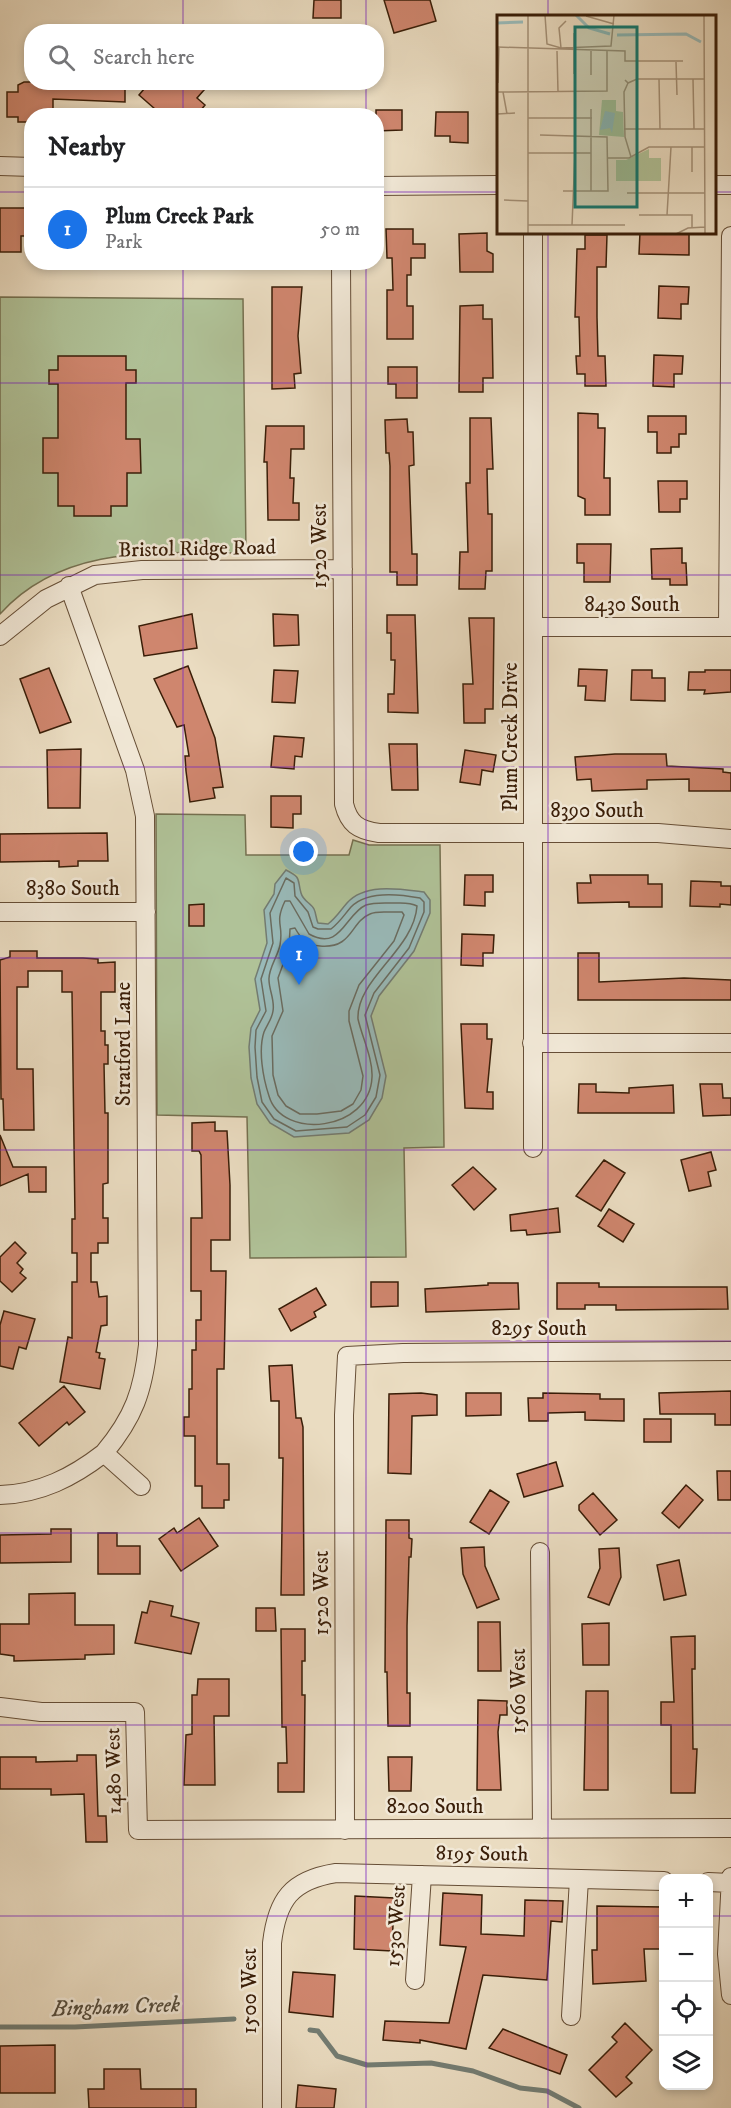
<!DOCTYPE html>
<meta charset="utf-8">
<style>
:root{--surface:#fff;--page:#f2f2f2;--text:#202124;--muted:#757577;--line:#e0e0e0;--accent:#1a73e8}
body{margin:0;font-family:"IM FELL DW Pica",serif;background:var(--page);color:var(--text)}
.controls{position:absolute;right:18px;bottom:18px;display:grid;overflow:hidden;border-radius:12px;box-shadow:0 3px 9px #0003}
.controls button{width:54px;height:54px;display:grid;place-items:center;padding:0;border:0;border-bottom:2px solid var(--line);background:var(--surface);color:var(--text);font:30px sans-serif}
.you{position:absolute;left:304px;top:852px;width:21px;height:21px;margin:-15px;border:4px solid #fff;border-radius:50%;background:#1a73e8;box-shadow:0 0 0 9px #1a73e833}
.badge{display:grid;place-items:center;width:39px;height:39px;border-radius:50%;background:var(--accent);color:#fff;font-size:20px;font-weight:700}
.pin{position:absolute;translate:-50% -50px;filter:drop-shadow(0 2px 3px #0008)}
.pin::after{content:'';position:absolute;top:32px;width:21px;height:18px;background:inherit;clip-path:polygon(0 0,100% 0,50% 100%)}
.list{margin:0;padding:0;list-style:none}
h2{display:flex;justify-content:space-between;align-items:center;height:78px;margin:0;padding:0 24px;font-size:26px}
h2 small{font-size:20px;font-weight:400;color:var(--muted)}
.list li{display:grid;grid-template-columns:39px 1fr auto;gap:18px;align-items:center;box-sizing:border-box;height:84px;padding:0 24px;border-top:2px solid var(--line)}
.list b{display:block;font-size:22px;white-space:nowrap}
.list p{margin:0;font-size:20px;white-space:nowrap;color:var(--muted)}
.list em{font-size:20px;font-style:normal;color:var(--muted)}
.icon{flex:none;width:33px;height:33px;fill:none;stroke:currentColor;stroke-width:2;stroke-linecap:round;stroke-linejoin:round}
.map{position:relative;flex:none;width:731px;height:2108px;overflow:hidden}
.search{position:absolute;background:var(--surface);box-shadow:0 3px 9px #0003;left:24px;top:24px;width:360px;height:66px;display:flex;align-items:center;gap:15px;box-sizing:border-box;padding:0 21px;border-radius:24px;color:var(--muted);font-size:22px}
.panel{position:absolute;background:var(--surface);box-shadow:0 3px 9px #0003;left:24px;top:108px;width:360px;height:162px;border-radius:24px}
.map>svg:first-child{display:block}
.green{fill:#b0c298;stroke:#757050;stroke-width:1.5}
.water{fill:#99bab9;stroke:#737c72;stroke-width:1.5}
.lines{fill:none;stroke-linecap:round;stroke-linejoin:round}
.shore{stroke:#6a6c60;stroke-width:1.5}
.stream{stroke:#737c72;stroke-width:5}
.building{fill:#cf866e;stroke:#3a1e08;stroke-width:1.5}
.minor-casing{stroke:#664e36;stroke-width:20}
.minor{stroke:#f1e8d7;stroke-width:18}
.grid{fill:none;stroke:#7b2cbf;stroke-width:1.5;stroke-opacity:0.55}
.labels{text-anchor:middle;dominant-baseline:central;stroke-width:5;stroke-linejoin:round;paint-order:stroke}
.street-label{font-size:21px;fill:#3a1e08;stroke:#f1e8d7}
.water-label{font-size:22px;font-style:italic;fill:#564d3d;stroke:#f1e8d7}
.inset-river{fill:none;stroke:#99bab9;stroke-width:3}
.inset-road{fill:none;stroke:#a49077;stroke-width:1.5}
.view{fill:#0f766e;fill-opacity:0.15;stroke:#0f766e;stroke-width:3}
.inset-edge{fill:none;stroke:#3a1e08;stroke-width:3}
</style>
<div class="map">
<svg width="731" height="2108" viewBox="0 0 731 2108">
<rect width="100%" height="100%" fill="#eadcc1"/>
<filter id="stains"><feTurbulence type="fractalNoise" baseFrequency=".00333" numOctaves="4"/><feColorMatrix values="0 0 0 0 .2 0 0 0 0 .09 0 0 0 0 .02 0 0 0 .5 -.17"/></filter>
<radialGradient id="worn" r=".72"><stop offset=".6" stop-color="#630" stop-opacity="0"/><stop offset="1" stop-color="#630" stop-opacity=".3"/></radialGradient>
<path class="green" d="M0,297L243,299L246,553C160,553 64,543 0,614Z
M156,814L245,815L246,855H349L353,840L369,845H440L444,1147L404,1148L406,1257L250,1258L247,1117L157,1115Z"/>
<path class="water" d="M286,870C302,878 297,879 301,893C303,901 311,903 314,909C316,913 316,919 318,923L328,924C336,918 340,911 347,903C365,883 399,889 424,892L430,900V913L414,951L379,996L371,1016L386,1076L382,1098L369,1120L349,1133L294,1137L270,1123L257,1104L251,1078L249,1047L251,1028L260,1010L255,979L267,943L264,910L274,894L275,884Z"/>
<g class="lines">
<path class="shore" d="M286,878L294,883L295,896L308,912L313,927L318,929H331C340,922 344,915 351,907C367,890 399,894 420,898L424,902V912L409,948L374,993L365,1015L380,1075L376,1097L365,1115L347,1127L296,1131L274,1119L262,1102L257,1077L255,1047L256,1030L266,1011L261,979L273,943L270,913Z
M285,901H290L309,934C341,952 345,914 366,905C374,902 386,903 394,903C402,903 410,902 417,906C414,950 356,979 358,1019C362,1037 373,1059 372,1077C370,1131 282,1141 269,1096C263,1078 258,1050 264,1032C267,1025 272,1019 273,1011C275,1000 269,990 269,980C268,969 278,956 280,945C284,924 274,924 285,901Z
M384,912H402L404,915L394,941L359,985L349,1011V1021L363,1076L361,1090L353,1104L341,1111L317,1114H300L286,1106L278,1095L273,1075L272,1036L283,1011L278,978L289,948L290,929L295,928C301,939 307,945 320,946C353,949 350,922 370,914C374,912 380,912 384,912Z"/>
<path class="stream" d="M0,2027H75L234,2019
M310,2030L318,2031L337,2056L367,2065L431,2063L473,2071L520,2088L547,2091L579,2108"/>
</g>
<path class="building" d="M314,0H341V18H313Z
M384,0H430L436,21L394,33Z
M24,82H39V85L125,82V102L53,99V116H32V122H18V117H7V92H18V85Z
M150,82H196L204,90L197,98L205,105L196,116H163L139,95Z
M376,110H402V130L376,131Z
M436,112H468V143L450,142V136H435Z
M0,208H32V236H21V252H0Z
M386,229H413V244H425V258H411V275H407V306H413V339H387V290H393L392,258H387Z
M640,232H689V255L639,254Z
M487,233V251L493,254V272H460L459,234Z
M585,235H607L606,267H597V317L598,356H605L606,386H585V374H577L576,356H580L579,317H575L577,249H585Z
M659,286L689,287L688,304H681V319L658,318Z
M272,287H302L298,336L301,373L294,374L295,388L272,389Z
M483,305V319H492L493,378H483V392H459L460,306Z
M654,355L683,356L682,374H674V387L653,386Z
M58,356H126V370H136V383H126V439H140L141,473H127V506H111V516H74V506H58V473H43V438H58V384H49V370H58Z
M388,367H417V398H396V384H388Z
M578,413L598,414V428H605L604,478H610V515H585V499L578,496Z
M648,416H686V434H679V447H671V453H657V432H648Z
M470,418H491L493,469H487L488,514H492V571H486L485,589H459L460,552H468L466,483H470Z
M407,419L408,432H413L414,465L409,466L412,554H417V585H397V572H390V466L389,453H386L385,420Z
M266,426H304V449H291L290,478H294L293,503H299V520H268L267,462H264Z
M658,481H687V499H680V512H659Z
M577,544H611L610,582H584V563H577Z
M682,548V563H686L687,585H670V579H652L651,549Z
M192,614L197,648L144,656L139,626Z
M273,614L298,615L299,645L274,646Z
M387,615H415L418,713L388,712V694H394L395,660H391V633H387Z
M469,618H494L493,709H485V723H464L463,684H473Z
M188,666L215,738L223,787L213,788L215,798L190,802L186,771L185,756H189L184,725L177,727L154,679Z
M49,668L71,722L40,733L20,679Z
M579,669L607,670L605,701L585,700L586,686H578Z
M274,670L298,671L295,703L272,702Z
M632,670H652V678H665V701L631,700Z
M705,670H731V692L704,694L705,690H688L689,672H705Z
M274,736L304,738L302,757L295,756L294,769L271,767Z
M389,744H417L418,790H392Z
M81,749L80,808H48L47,750Z
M465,750L496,755L493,772L482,770L480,785L460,782Z
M615,754H666L667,766L723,769V772L731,773V791H689V779L647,780V789L592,791L591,779L577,780L575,757Z
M271,796H301V814H293V828L271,827Z
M107,833L108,861H78V866L59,867V861L0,862V834Z
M465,875H493V892H485V906L464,905Z
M590,875H648V884H662V907H629V902L578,903L577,883H591Z
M691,881L721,882V886H731V905L720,904V907L690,906Z
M204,904V926H189V905Z
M462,934L494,935L493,953H483V966L461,965Z
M10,951H37V958H83L98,959V963L115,962V992H101V1031H105V1045H108V1064H104L105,1113H108V1183L103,1184V1218H108V1243H98V1253H91V1282H97L99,1297L107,1296V1325L101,1326L96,1352L100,1353L99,1358L105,1359L100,1389L60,1382L68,1337L72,1338V1282H77V1253H72V1219H75L72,992H62V971H28V987H17V1069H33L34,1130H4L3,1099H1L0,960L10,957Z
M578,953H599V982L684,978L731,980V1000H578Z
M461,1024H487V1039H492L487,1092H493V1109L465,1108Z
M579,1084H596V1092L629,1093V1088L673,1085L674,1113H578Z
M700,1084H722L723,1098H731V1115L703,1116Z
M215,1122V1131H227L230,1185V1240H211V1271H226L224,1369H217V1464H229V1500H224V1508H202V1486H195V1436H184V1417H189V1389H192V1350H196V1320H201V1291H191V1218H202L201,1155L199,1151H192V1123Z
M0,1135L13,1167H46V1192H29L28,1174L0,1186Z
M711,1152L716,1170L708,1172L711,1186L689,1191L681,1160Z
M604,1160L625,1173L601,1211L576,1196Z
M473,1167L496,1189L474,1210L452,1185Z
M558,1208L560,1232L527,1235L526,1230L511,1231L510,1215Z
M609,1209L634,1224L623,1242L598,1226Z
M15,1242L26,1253L17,1263L23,1269L20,1273L26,1278L12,1292L0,1281V1257Z
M371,1282H398V1306L371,1307Z
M488,1283H518L519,1309L426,1312L425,1289L488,1285Z
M557,1283H599V1287H727L728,1309L616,1310V1305H585V1309H557Z
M316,1288L326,1305L314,1312L316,1317L291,1331L279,1309Z
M4,1311L35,1319L26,1349L19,1347L13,1369L0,1366V1325Z
M292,1365L296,1418H301L303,1427L304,1595H281L283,1458H279V1401H271L269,1366Z
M64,1386L85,1412L69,1425L67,1422L39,1446L19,1423Z
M731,1391V1425H715V1414H660L659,1393Z
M421,1393L437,1395V1415L412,1416L411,1474L388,1473L389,1394Z
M466,1393H501V1415L466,1416Z
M543,1393L600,1394V1399H624V1421L585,1420V1412L548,1413V1421H529L528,1398H543Z
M644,1419H671V1442H644Z
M556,1462L563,1486L524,1497L517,1474Z
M717,1471H731V1500H718Z
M686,1485L703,1500L679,1528L662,1513Z
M490,1490L509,1502L489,1534L470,1522Z
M593,1493L617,1520L600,1535L579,1510V1505Z
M199,1518L218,1546L181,1571L159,1539L174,1528L177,1533Z
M386,1520H409V1538L412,1539L411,1557H409L407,1626V1693H410V1726H388L387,1672H385Z
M51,1529H71V1562L0,1563V1535L51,1534Z
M98,1533H117V1546H140V1574H98Z
M484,1547L485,1566L499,1599L477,1608L463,1574L461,1548Z
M619,1548L621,1577L609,1605L588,1597L600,1568L599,1549Z
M679,1560L686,1595L664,1600L657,1565Z
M75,1593V1625H114V1654L85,1655V1659L14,1661V1656L0,1654V1624H29V1594Z
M150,1601L173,1606L171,1616L199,1623L191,1654L135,1643L142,1612L147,1613Z
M256,1608H275L276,1631H256Z
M478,1622H500L501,1671H478Z
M609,1623V1665H583L582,1624Z
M281,1629H305V1661H302V1695H305L304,1792H278V1763H287L286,1727H282Z
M695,1636V1669H692L693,1749H697L695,1793H671V1725H661V1702H674L671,1637Z
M198,1679H229V1716H214L215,1785H184L186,1735L192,1734V1695H197Z
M586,1691H608V1790H584Z
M478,1700L507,1701V1715H500L498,1732L501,1790H477Z
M77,1755H96L98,1816H106L107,1842H86L84,1794L51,1795V1789H0V1757H36V1762L77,1761Z
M388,1757H412L411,1791H389Z
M443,1893L482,1895L481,1934L524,1936L525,1900L563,1901L562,1922L551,1921L547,1980L483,1975L466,2049L420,2040V2043L383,2040L385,2021L449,2023L466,1947L440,1945Z
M355,1896L394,1898L392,1951L354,1949Z
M597,1906L663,1907V1949H644L646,1981L593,1984L592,1950H597Z
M293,1972L335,1975L333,2017L289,2012Z
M625,2023L652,2050L626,2077L632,2083L616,2097L589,2070L617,2042L612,2037Z
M503,2029L567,2055L560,2074L489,2048Z
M55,2045V2093H0V2046Z
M104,2069H140L141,2089H196V2108H89L88,2089H104Z
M298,2085L336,2089L334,2108H296Z"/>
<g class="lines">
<g class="minor-casing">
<path id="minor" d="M0,166L32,167
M714,185H731
M376,186L498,185
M341,262L344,804C349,824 358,830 379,833H658L731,839
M69,586L135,770L145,816L148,1345C143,1391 134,1417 104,1453L141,1486
M533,627H731
M728,627L731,236
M0,636L46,599L95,575L142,570L343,569
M0,912H146
M532,1043H731
M533,1148V232
M0,1495C40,1494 73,1477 104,1453
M540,1552L542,1829
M0,1707L41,1712H135L138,1830L731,1828
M345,1830L344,1415L347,1356L403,1353L731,1351
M731,1877L727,1954L731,1995
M708,1882L731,1883
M415,1980L422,1875
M571,2016L579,1879
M272,2108V1943C277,1900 291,1880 336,1873L664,1881"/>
</g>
<use href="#minor" class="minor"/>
</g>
<path class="grid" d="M183,0V32M366,0V32M548,0V16M183,82V116M366,82V116M0,192H32M376,192H498M714,192H731M548,232V2108M183,262V2108M366,262V2108M0,383H731M0,575H731M0,767H731M0,958H731M0,1150H731M0,1341H731M0,1533H731M0,1725H731M0,1916H664M708,1916H731"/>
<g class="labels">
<g class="street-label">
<text transform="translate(320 546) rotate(-90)">1520 West</text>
<text transform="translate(197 549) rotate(-1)">Bristol Ridge Road</text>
<text x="632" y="605">8430 South</text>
<text transform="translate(511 737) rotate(-90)">Plum Creek Drive</text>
<text x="597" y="811">8390 South</text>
<text x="73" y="889">8380 South</text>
<text transform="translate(124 1044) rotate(-90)">Stratford Lane</text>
<text x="539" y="1329">8295 South</text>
<text transform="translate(322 1593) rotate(-90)">1520 West</text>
<text transform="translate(519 1691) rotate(-90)">1560 West</text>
<text transform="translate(114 1771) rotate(-91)">1480 West</text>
<text x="435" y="1807">8200 South</text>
<text transform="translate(482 1854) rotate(1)">8195 South</text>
<text transform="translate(396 1926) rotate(-86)">1530 West</text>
<text transform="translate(250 1991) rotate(-90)">1500 West</text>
</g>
<g class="water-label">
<text transform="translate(116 2007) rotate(-2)">Bingham Creek</text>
</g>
</g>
<g transform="translate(497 15)">
<rect width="219" height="219" fill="#eadcc1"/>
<path d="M105,85H119V96L126,97L127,122L102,120ZM152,134V143H164V166H119V145H129Z" fill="#b0c298"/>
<path d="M108,96L118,98L115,118L113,113L103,115Z" fill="#99bab9"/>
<path class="inset-river" d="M79,0L92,13L113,19M0,8L26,7M120,20L189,19L204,27"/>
<path class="inset-road" d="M31,0V219M48,0L50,29L64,33L114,31L117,0M207,0L208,219M89,1L117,9M77,18V59M0,32L128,36V46H186M64,33L62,13L69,6M60,36L61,77M94,36V60M179,47L180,80M162,64L163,114M196,64L197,114M128,65L131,68L127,77L128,122L134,142M1,68L2,32M131,68L140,64H207M0,77L110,76V36M6,77L10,99M0,99L18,98M31,103H95M127,114H207M43,120L110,122L111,176H66M195,132V157M31,138H94M111,143H132L152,132H207M94,176V94M130,178H208M7,185L31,186M142,200H195V212M170,200L174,132M31,210H128M75,210L78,138M179,219L191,213L208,212"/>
<path class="view" d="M78,12H140V192H78Z"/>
<rect width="219" height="219" class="inset-edge"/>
</g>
<rect width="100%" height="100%" filter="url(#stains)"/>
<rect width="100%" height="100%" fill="url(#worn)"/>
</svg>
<div class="controls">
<button>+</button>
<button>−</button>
<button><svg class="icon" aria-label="locate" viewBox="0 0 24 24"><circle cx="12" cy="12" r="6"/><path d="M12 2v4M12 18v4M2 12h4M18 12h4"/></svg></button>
<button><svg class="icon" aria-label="layers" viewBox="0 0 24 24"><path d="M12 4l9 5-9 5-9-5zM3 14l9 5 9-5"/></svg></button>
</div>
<div class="you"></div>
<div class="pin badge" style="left:299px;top:985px">1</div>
<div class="search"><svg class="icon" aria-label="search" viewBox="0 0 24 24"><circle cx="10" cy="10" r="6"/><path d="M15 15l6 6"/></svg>Search here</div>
<section class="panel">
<h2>Nearby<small></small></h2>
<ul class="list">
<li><span class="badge">1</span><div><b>Plum Creek Park</b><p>Park</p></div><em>50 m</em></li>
</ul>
</section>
</div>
